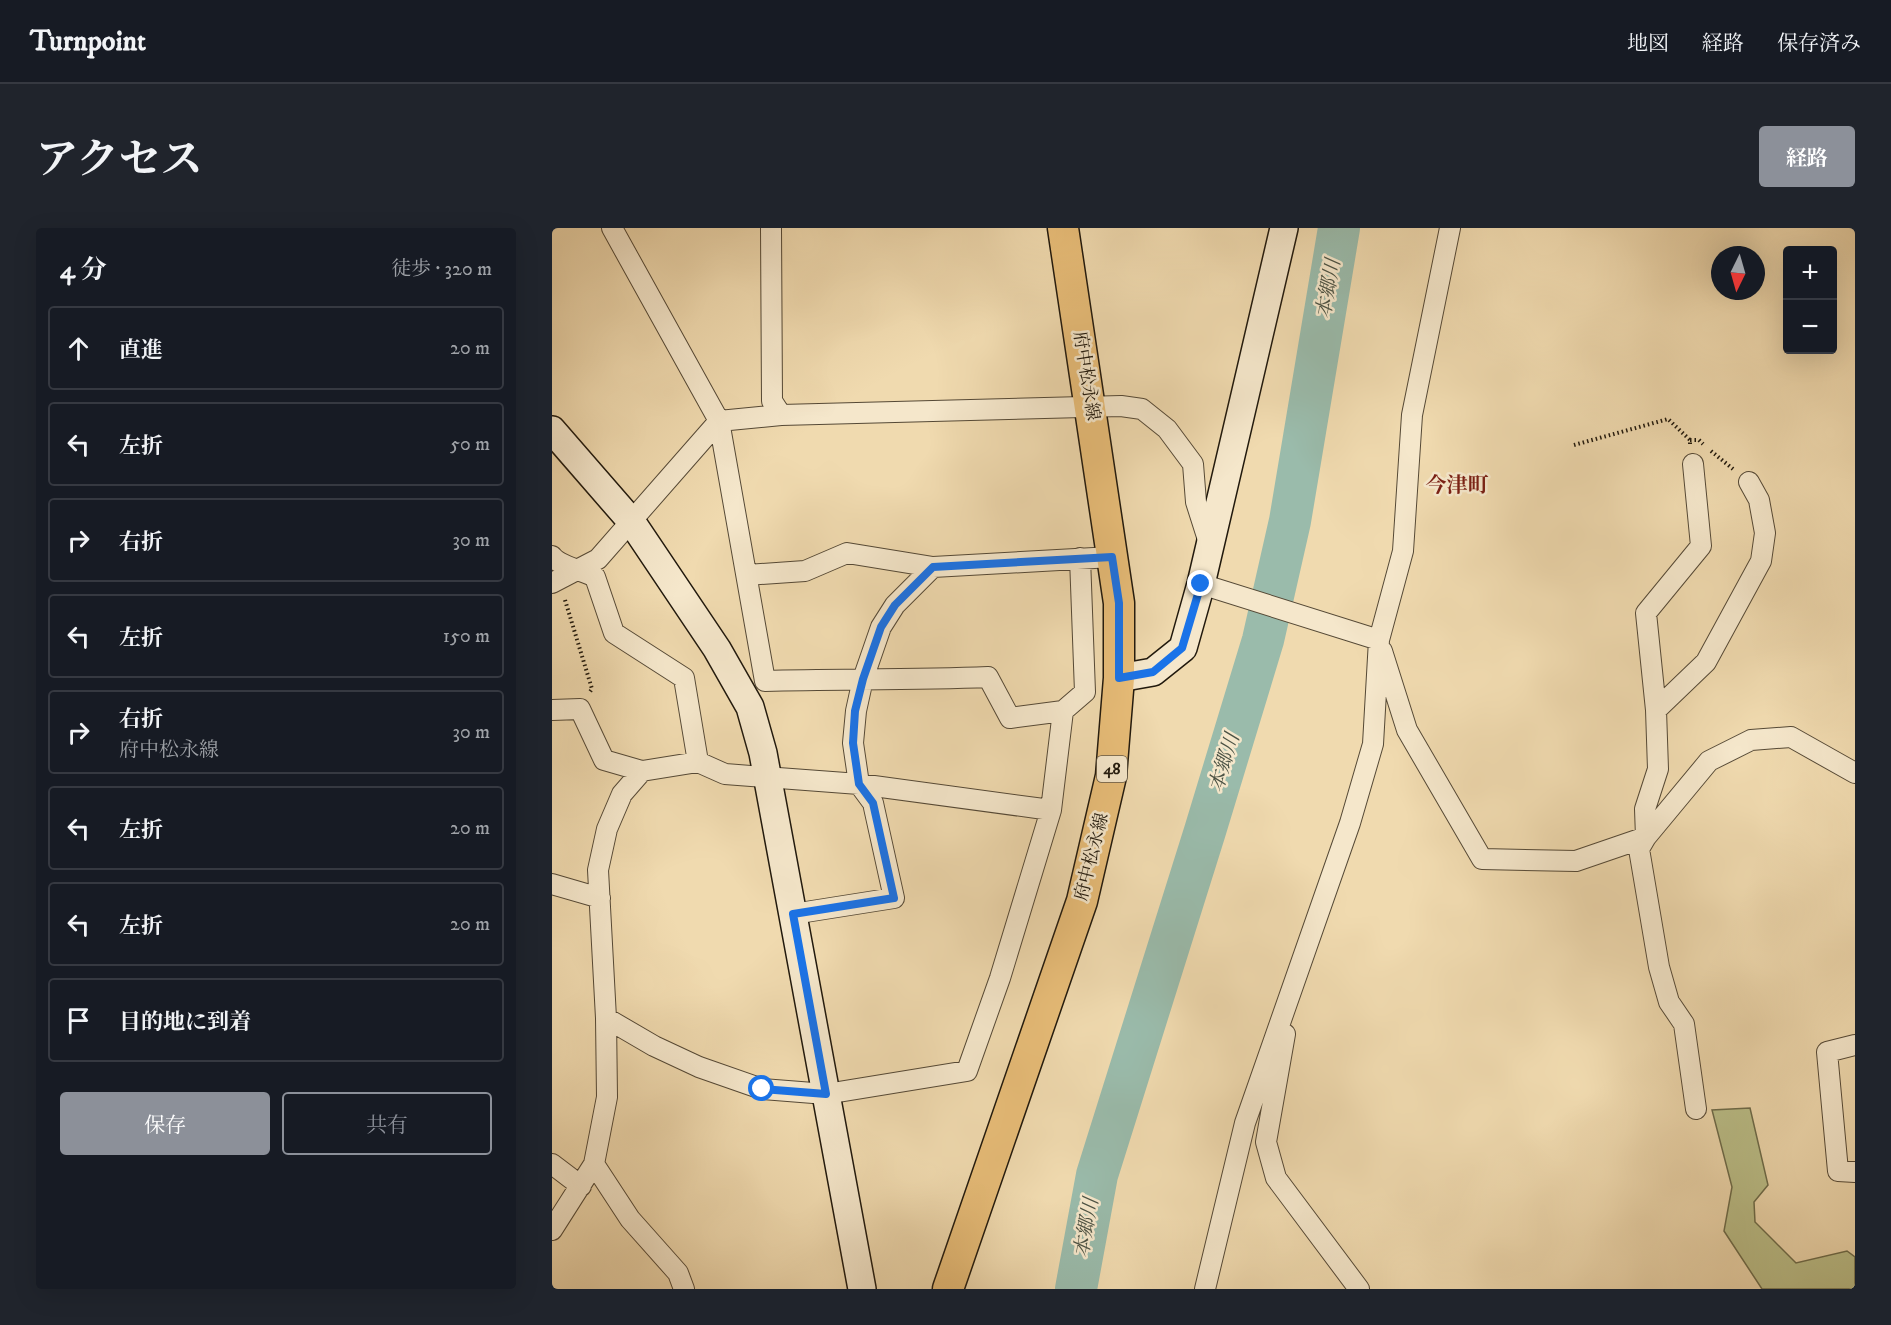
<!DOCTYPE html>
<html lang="ja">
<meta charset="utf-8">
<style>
:root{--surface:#171b24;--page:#20242c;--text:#f1f3f6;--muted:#9ea1a6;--line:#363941;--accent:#8c9099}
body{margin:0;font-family:"IM FELL DW Pica","Noto Serif JP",serif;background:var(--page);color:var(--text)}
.controls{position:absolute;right:18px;top:18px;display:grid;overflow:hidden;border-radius:6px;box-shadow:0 6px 24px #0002}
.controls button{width:54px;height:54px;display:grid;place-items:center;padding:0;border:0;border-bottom:2px solid var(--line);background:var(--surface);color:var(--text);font:30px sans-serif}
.compass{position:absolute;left:1159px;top:18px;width:54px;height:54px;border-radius:50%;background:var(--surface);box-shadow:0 6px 24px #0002;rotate:185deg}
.stop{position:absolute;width:18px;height:18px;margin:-14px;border:4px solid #1a73e8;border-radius:50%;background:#fff}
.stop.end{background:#1a73e8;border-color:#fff;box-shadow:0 2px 6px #0008}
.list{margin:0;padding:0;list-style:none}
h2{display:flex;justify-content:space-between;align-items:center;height:78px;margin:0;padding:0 24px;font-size:26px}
h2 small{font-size:20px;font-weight:400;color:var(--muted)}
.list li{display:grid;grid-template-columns:39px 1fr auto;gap:18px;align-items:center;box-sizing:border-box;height:84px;margin:0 12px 12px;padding:0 12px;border:2px solid var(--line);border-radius:6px}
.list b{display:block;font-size:22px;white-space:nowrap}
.list p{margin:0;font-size:20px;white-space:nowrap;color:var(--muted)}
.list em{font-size:20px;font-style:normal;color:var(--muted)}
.actions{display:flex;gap:12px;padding:18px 24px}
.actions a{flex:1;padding:14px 0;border:2px solid var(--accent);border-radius:6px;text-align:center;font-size:21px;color:var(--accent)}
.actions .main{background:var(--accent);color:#fff}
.icon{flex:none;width:33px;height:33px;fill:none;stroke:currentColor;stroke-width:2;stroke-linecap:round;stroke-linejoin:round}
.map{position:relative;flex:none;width:1303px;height:1061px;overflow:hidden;border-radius:6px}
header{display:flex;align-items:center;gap:36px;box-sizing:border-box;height:84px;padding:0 30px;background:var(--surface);border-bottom:2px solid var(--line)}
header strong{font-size:28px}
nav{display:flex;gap:33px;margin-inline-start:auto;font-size:21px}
.intro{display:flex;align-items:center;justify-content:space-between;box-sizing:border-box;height:144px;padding:0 36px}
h1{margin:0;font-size:42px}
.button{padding:15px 27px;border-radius:6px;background:var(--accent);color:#fff;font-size:21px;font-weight:700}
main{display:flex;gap:36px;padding:0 36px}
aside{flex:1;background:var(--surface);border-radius:6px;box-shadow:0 6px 24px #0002}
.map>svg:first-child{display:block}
.green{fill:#bbbf89;stroke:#6e6c4b;stroke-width:1.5}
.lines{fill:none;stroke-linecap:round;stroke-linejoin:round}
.river{stroke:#9abbab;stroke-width:42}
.street-casing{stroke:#554936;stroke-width:22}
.secondary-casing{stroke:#21190d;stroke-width:30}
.primary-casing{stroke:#21190d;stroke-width:33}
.path{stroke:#21190d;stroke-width:4;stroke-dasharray:1.5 3;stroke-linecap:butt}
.street{stroke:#f5e7cb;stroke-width:20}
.secondary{stroke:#f5e7cb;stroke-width:27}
.primary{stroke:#e8bd78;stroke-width:30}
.route{stroke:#1a73e8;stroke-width:8}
.labels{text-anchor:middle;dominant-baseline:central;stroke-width:5;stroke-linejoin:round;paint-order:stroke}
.shield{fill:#f5e7cb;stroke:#615746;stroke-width:1.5}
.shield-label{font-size:16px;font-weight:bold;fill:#21190d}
.street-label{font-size:18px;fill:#21190d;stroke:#f5e7cb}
.water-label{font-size:20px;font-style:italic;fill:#4b5244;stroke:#f5e7cb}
.quarter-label{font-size:21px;font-weight:bold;fill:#7a1f14;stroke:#f5e7cb}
</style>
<header>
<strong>Turnpoint</strong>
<nav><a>地図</a><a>経路</a><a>保存済み</a></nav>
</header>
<div class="intro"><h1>アクセス</h1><a class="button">経路</a></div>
<main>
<aside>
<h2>4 分<small>徒歩 · 320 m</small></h2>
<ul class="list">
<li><svg class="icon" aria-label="ahead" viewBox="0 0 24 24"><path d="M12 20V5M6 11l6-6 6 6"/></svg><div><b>直進</b></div><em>20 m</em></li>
<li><svg class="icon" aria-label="left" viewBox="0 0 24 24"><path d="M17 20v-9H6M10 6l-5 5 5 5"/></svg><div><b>左折</b></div><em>50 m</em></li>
<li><svg class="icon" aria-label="right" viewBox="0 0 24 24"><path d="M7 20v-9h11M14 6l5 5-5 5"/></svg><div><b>右折</b></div><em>30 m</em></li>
<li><svg class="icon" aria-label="left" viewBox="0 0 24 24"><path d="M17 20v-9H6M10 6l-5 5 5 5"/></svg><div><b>左折</b></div><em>150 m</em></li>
<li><svg class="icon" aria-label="right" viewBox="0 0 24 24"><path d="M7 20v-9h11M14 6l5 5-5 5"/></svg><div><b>右折</b><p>府中松永線</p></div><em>30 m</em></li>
<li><svg class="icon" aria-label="left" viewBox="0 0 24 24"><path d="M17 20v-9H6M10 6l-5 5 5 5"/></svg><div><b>左折</b></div><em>20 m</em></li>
<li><svg class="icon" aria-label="left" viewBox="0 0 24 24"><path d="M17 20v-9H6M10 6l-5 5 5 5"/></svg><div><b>左折</b></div><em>20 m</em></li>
<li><svg class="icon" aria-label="arrive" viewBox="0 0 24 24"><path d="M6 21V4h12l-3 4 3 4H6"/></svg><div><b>目的地に到着</b></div></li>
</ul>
<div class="actions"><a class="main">保存</a><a>共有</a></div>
</aside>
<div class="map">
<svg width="1303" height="1061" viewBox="0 0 1303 1061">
<rect width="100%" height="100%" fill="#f0daaf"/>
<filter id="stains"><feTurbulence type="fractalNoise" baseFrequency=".00333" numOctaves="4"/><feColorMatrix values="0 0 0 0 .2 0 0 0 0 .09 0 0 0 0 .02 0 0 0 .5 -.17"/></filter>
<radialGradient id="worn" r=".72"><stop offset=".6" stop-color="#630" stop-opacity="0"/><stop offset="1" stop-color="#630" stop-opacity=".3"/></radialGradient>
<path class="green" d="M1198,880L1216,957L1202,974L1203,994L1244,1035L1295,1023L1303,1029V1061H1210L1172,1003L1180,959L1160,882Z"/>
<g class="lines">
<path class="river" d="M524,1061L545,947L653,603L711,412L738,293L787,0"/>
<g class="street-casing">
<path id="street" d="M60,0L167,193L213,453C287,451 361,452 436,449L458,490L511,483
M219,0L220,173L229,187
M1141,236L1149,318L1094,385L1104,482L1106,541L1093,581L1094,609L1087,621L1107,739L1117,774L1132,796L1144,881
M0,328C7,338 32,343 43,349L62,405L132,450L146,534
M195,347L253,343L295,325L381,339L560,329
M0,355L46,331L167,193L229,187L569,178L590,181L615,201L641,236L644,274L658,318
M649,356L827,412
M830,423L855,502L930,631L1024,633L1094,609L1157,533L1199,512L1239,509L1303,545
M0,482L28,481L52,532L90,543L146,534L173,546L307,556L499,582
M1104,482L1154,434L1209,333L1213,305L1207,272L1197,254
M0,656L48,670
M241,686L342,670L321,575L307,556L301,515L304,483L311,451L329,399L343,377L381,339
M54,790L102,818L147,839L210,861L274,866L415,843L448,750L499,582L511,483L533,464L528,330
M733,806L714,914L724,950L807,1061
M1303,817L1275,824L1286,943L1303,944
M0,936L29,958
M42,936L78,991L126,1045L132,1061
M0,1002L42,936L55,869L54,790L46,642L55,601L70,566L90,543
M653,1061L693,895L798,595L821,516L827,412L851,323L860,187L898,0"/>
</g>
<g class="secondary-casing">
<path id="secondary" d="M0,202L79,293L165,421L198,479L211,525L310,1061
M567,450L601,444L631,420L649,356L732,0"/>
</g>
<g class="primary-casing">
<path id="primary" d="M396,1061L530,673L559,548L567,450V375L511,0"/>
</g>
<path class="path" d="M1138,212H1147L1151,216
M1022,217L1116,191L1138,212V216
M1159,223L1181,241
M13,372L40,461L37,465"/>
<use href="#street" class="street"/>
<use href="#secondary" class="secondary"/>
<use href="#primary" class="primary"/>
</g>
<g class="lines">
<path class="route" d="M210,861L274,866L241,686L342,670L321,575L307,556L301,515L303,483L311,451L329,399L343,377L381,339L560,329L567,375V450L601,444L630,420L649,356"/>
</g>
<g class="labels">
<rect class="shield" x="545" y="528" width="30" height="26" rx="4.5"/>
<g class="shield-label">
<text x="560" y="541">48</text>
</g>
<g class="street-label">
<text transform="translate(534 148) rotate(81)">府中松永線</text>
<text transform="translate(540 629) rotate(-76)">府中松永線</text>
</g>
<g class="water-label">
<text transform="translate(777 61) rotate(-80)">本郷川</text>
<text transform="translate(673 535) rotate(-73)">本郷川</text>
<text transform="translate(535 1000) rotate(-80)">本郷川</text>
</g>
<g class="quarter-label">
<text x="905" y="258">今津町</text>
</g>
</g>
<rect width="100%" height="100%" filter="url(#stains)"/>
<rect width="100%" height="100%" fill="url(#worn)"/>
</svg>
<div class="controls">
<button>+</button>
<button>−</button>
</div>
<svg class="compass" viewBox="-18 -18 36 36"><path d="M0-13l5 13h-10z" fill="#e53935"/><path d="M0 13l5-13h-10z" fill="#9ea1a6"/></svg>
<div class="stop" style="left:210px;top:861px"></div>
<div class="stop end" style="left:649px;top:356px"></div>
</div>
</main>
